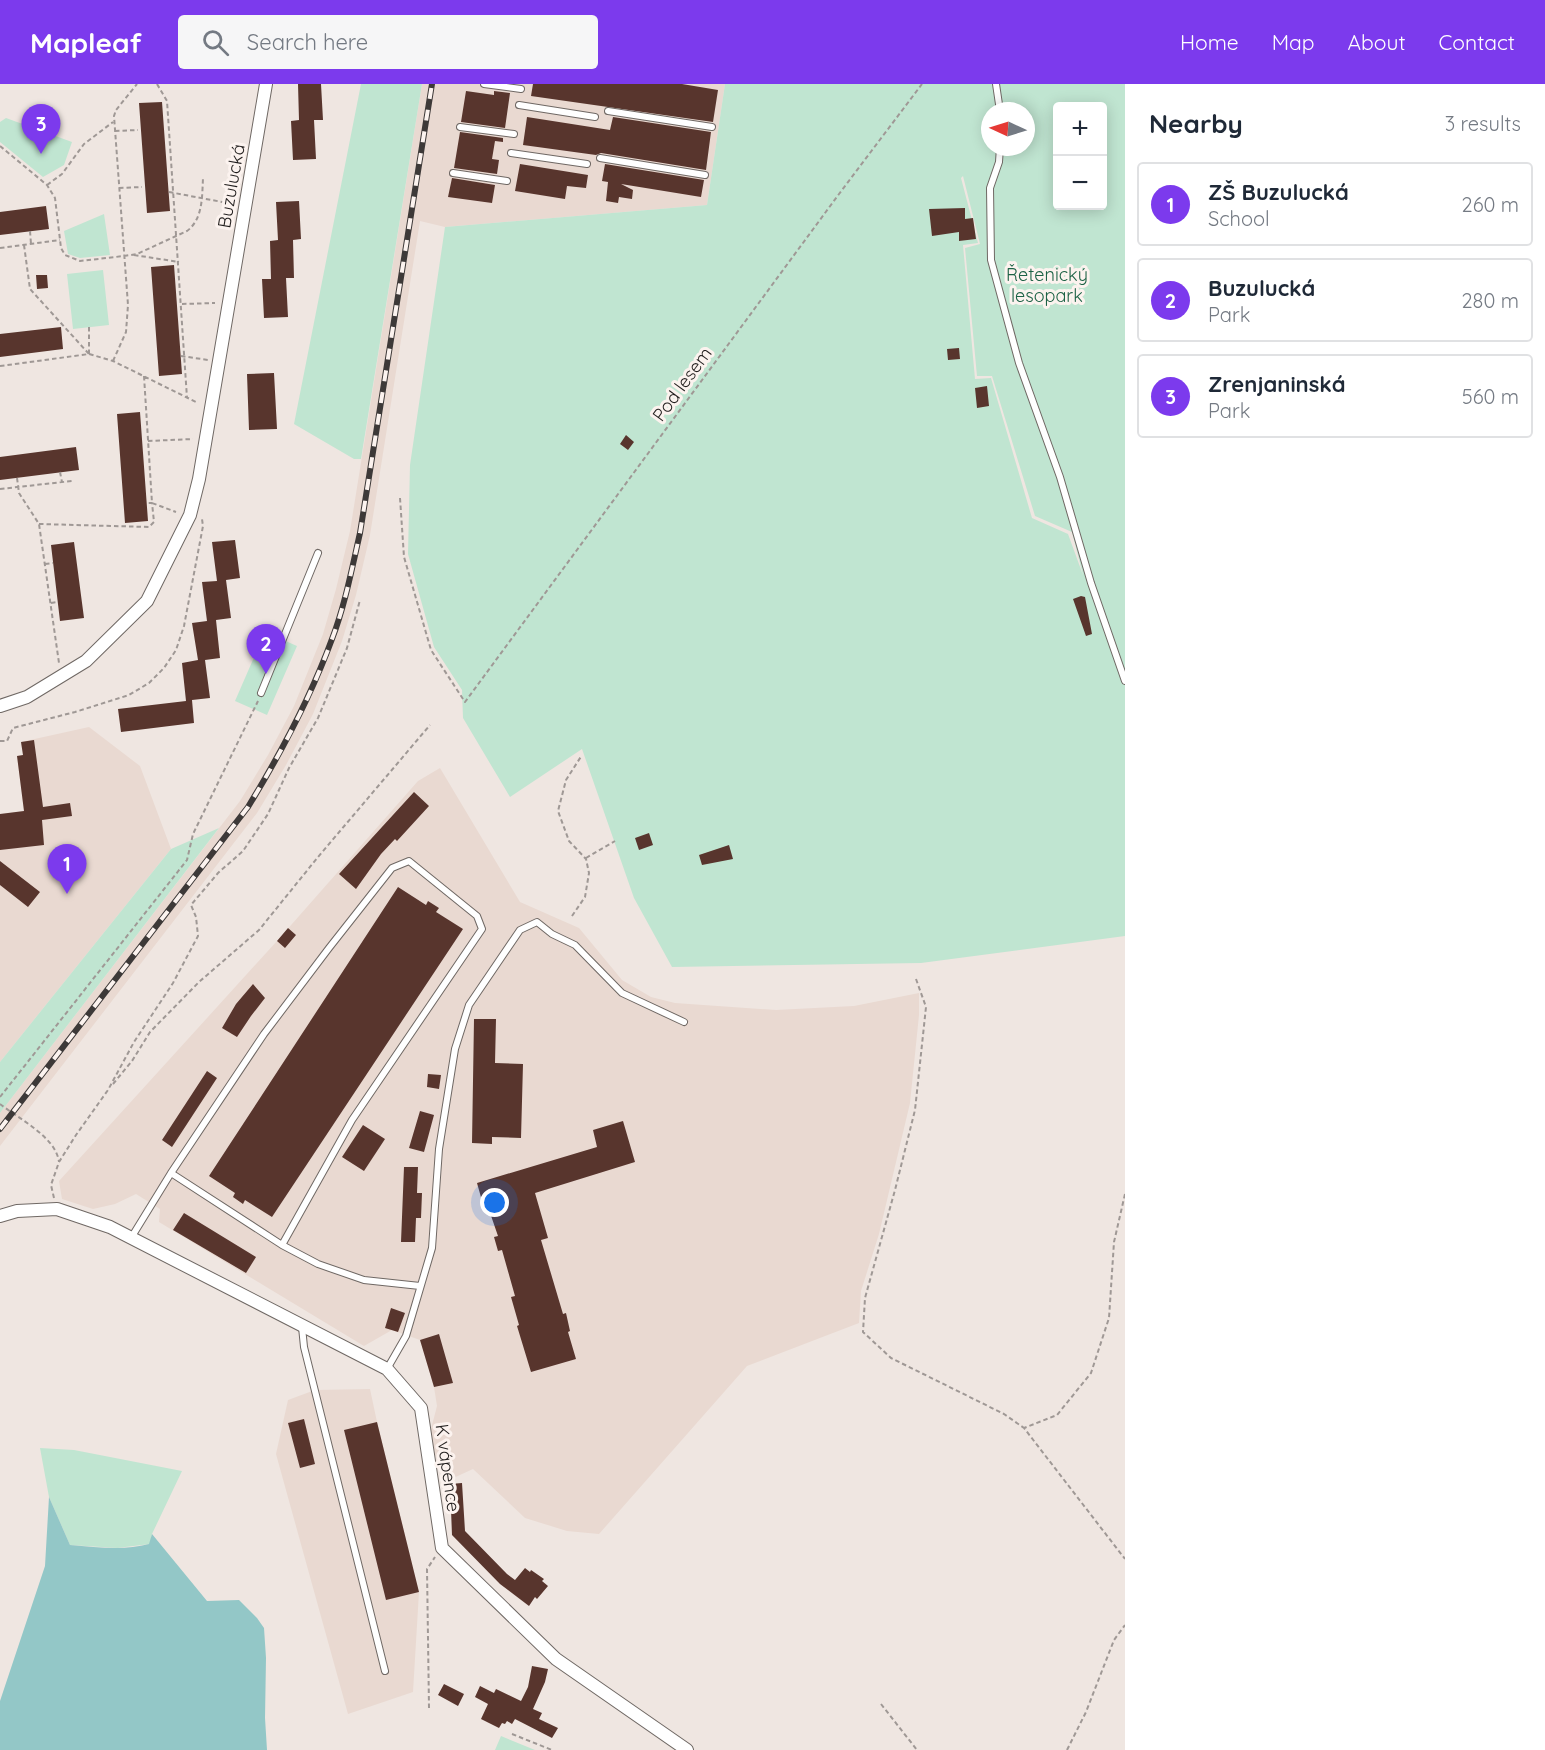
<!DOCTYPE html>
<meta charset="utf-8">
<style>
:root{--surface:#fff;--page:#f6f6f7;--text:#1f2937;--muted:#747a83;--line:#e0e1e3;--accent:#7c3aed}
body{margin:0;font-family:Quicksand,sans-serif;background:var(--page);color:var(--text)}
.controls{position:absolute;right:18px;top:18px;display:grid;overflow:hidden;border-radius:6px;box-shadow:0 3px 15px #0003}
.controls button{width:54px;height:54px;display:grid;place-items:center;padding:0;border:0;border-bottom:2px solid var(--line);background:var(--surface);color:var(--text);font:30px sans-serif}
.compass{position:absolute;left:981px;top:18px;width:54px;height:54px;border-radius:50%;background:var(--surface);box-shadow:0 3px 15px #0003;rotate:274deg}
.you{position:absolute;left:495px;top:1119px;width:21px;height:21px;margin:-15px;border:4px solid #fff;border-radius:50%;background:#1a73e8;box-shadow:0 0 0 9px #1a73e833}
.badge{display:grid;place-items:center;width:39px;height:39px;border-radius:50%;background:var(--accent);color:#fff;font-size:20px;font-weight:700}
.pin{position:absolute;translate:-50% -50px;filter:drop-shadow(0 2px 3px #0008)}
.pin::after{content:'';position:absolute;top:32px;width:21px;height:18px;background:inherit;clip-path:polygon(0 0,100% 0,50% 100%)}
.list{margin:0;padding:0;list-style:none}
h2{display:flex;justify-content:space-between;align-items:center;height:78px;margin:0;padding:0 24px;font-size:26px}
h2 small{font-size:20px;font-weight:400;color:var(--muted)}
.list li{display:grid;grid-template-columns:39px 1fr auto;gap:18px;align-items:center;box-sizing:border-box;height:84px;margin:0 12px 12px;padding:0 12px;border:2px solid var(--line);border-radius:6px}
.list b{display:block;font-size:22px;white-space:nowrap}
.list p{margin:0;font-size:20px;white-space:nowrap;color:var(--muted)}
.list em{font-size:20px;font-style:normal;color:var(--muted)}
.icon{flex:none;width:33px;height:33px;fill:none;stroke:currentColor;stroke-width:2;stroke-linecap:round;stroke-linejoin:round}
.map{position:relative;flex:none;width:1125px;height:1666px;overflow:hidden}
header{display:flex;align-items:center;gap:36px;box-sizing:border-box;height:84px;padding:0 30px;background:var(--accent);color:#fff}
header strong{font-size:28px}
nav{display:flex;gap:33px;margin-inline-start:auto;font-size:21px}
.search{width:420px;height:54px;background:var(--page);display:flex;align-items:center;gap:15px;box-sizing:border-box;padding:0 21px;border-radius:6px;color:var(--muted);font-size:22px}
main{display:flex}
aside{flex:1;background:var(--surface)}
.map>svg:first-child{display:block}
.built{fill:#e9d9d1}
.green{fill:#c0e5d1;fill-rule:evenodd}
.water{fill:#93c7c7}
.building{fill:#58352d}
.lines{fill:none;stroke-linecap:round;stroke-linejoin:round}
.service-casing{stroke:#6f6864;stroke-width:8}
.minor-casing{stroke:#6f6864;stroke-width:14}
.path{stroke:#9f9895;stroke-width:2;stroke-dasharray:4.5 3;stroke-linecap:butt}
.service{stroke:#fff;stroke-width:6}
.minor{stroke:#fff;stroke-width:12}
.rail-casing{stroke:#3d3938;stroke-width:6}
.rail{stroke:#fcf3ef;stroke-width:4;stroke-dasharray:11;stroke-linecap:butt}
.labels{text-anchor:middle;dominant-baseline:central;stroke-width:6;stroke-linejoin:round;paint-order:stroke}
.street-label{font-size:18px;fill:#201d1c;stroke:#fcf3ef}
.park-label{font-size:18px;fill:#1c6245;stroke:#fcf3ef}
</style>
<header>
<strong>Mapleaf</strong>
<div class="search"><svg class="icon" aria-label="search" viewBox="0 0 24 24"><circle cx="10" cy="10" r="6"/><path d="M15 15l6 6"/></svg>Search here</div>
<nav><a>Home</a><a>Map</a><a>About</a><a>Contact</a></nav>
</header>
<main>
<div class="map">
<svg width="1125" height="1666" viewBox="0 0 1125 1666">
<rect width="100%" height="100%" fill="#efe6e1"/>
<path class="built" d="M422,0H725L707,121L445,143L420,137L370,451L356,511L342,557L313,630L286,681L257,729L0,1062V1029L240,717L268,671L294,622L323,550L336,505L350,447Z
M89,643L140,682L171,765L0,978V730L24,727L17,672L23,671L21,658Z
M440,684L520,818L579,844L622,896L651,913L675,919L776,926L854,922L919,909V931L910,1019L879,1150L861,1207L859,1239L747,1282L599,1450L567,1447L525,1434L473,1385L449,1396L433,1368L430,1349L437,1322L434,1303L420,1256L392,1246L364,1262L159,1138L160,1125L136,1110L115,1120L93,1125L62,1115L59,1097L277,857L418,697Z
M370,1305L377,1338L419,1508L413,1608L348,1630L276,1370L288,1316L315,1306Z"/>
<path class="green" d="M361,0H422L361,375H354L294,340Z
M725,0H1125V852L921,879L672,883L634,814L582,665L510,713L463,634L462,606L434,563L408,470L410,381L445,143L707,121ZM1058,22H1102V122H1058ZM990,27H1026V63H990ZM963,92L980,160L965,164L977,292H992L1035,432L1072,448L1083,491L1068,450L1032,434L991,294L975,295L963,161L978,159L961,94Z
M6,34L72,58L64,81L43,93L0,58V38Z
M104,130L110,171L80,174L68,170L64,147Z
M103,186L109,241L73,245L67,190Z
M265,548L297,562L267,631L235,617Z
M219,744L0,1029V978L171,765Z
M40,1364L74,1366L182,1387L152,1450L150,1460L117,1464L70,1461L49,1413Z
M501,1652L535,1666H495Z"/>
<path class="water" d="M49,1413L70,1461C97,1463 124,1467 149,1460L152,1450L207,1517L239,1516L257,1534L264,1544L266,1574L265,1634L267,1666H0V1617L45,1482Z"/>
<path class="building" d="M298,0H321L323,36H314L316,75L293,76L291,37L299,36Z
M533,0H682L718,6L713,38L531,12Z
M466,7L494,11V7L510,9L505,44L461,38Z
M162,18L170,127L147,129L139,19Z
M527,33L610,46L613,33L711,48L706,86L601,69L596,71L523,61Z
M460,48L503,54V58L495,57L492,75L499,76L497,90L454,84Z
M520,80L588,91L586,104L567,102L565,115L515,107Z
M605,80L704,96L701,113L621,100L633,106L632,115L619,113L618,119L606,117L608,98L602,97Z
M452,94L495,101L492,119L448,113Z
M299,117L301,155L293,156L294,194H286L288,233L264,234L262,195H271L270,157L278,156L276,118Z
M46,122L49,145L0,151V128Z
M965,124V135L973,134L976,155L959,157V148L932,152L929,125Z
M174,181L182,290L159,292L151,183Z
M36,191H47L48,204L37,205Z
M61,243L63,265L0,273V250Z
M959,264L960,275L948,276L947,265Z
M274,289L277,345L249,346L247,290Z
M987,302L989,322L977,324L975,304Z
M140,328L148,437L125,439L117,330Z
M626,351L634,358L628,366L620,360Z
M76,363L79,386L0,396V373Z
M235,456L240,494L226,496L231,534L216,536L220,574L205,576L210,614L192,616L194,639L121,648L118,625L186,617L182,579L198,576L192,539L207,537L202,498L217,497L212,458Z
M74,458L84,534L60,537L51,461Z
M1081,512L1085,513L1092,550L1086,552L1073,515Z
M34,656L43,723L70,719L72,732L42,736L44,761L0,766V730L24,727L17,672L23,671L21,658Z
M414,708L429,722L397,757L395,755L381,770L356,805L339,790Z
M649,749L653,761L639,766L635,754Z
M729,761L733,775L702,781L699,771Z
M0,777L40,808L28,823L0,801Z
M398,803L426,821L428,817L439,824L436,828L463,845L272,1133L245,1116L243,1120L233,1113L235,1109L209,1092Z
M288,844L296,851L285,864L277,857Z
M253,900L265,914L251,932L237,953L222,944L236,920Z
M474,935H496L495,979L523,980L521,1054L492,1053V1060L472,1059Z
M207,987L217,994L172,1063L162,1056Z
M428,990L441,991L439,1005L427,1003Z
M420,1027L434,1031L424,1068L409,1064Z
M623,1037L635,1078L535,1109L548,1154L541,1156L563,1230L566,1229L570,1247L568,1248L576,1275L531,1288L517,1242L519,1241L511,1213L515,1212L502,1166L498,1167L494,1153L498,1152L488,1123L484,1124L477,1099L597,1063L593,1046Z
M363,1041L385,1055L364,1087L342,1073Z
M404,1083H418L417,1109H422L421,1134H416L415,1158H401Z
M184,1129L256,1173L246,1189L173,1146Z
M391,1224L405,1229L398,1248L385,1244Z
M439,1250L453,1299L434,1303L420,1256Z
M304,1335L315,1380L300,1384L288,1339Z
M377,1338L419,1508L386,1516L344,1346Z
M462,1399L465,1447L507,1490L515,1496L525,1484L530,1488L531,1486L544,1495L542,1497L548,1502L537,1515L535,1513L529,1522L500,1500L452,1451L450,1400Z
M532,1582L548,1585L545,1598L533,1625L542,1629L539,1635L558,1644L552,1654L515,1635L512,1640L507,1637L505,1640L502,1639L499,1644L481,1635L488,1620L475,1613L480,1602L494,1609L496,1605L521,1617L528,1603Z
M444,1600L464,1610L458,1622L438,1611Z"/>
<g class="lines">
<g class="service-casing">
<path id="service" d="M484,0L521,5
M996,0L1000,27
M519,21L595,33
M608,27L712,43
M460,43L514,50
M1000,63L999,78L990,104L991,176L1019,279L1060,393L1091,499L1125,597
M511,69L587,80
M600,74L705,91
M453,89L507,97
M261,609L318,469
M131,1154L171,1089
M282,1161L352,1036L482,845L477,832L409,777L392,784L329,864L264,950L171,1089L282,1161L318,1180L364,1196L420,1202
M302,1243L304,1263L385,1587
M387,1285L406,1252L432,1164L439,1065L455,965L469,921L520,846L537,838L552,850L575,861L622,909L684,938"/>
</g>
<g class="minor-casing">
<path id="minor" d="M0,622L27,613L86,577L147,517L190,431L199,395L266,0
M0,1132L17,1127L57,1125L110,1143L387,1285L421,1324L442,1464L556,1575L687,1666"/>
</g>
<path class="path" d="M157,0L167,17L187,314
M115,47L138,46
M0,62L47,101L55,114L61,164L65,171L80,177L124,172L137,170L187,147C203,135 202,113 203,94
M47,101L62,90L84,60L113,38
M119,104L142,103
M169,108L233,120
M30,147L31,160
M24,161L30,205L89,270
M0,164L60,156
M134,171L179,178
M182,220L215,219
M89,270V243
M181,272L208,276
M113,277L126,248L128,221L114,32L116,26L137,0
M0,282L89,270L113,277L198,319
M144,292L152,419L176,428
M148,357L193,355
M60,388L62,398
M17,394L19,409L39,440L59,579
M0,405L72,397
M400,414L404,473L431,566L465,618L839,110L922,0
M39,440L149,443L154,438L152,419H147
M45,480L53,479
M51,519L58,518
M0,657H7L13,644L75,628L129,611L149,599L164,584L176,566L184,542L203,442L202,435
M586,774L615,757
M572,832L585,813L589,789L586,775L569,757L558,727L566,696L582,671
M916,895L926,923L915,1026L895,1106L865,1214L863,1248L891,1274L1004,1330L1024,1344
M113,1000L132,977L150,948L199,898L259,846L318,773L430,641
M0,1013L187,776L193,750L258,617
M0,1020C19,1035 56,1053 59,1078
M1125,1110L1114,1158L1109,1234L1091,1289L1057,1331L1024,1344L1125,1475
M54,1114L51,1101L59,1078L76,1051L108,1006L134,958L173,899L198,852L196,833L191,821L218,789L243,767L268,730L289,684L318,634L347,564L360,516
M881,1620L917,1666
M429,1624L427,1485L435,1473
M512,1650L552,1666
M1067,1666L1086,1628L1114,1556L1125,1541"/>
<use href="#service" class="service"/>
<use href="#minor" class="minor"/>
<g class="rail-casing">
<path id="rail" d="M0,1045L248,723C281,669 310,615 332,555C345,521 352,484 360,449L432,0"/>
</g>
<use href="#rail" class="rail"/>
</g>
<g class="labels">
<g class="street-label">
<text transform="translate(231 102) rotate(-80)">Buzulucká</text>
<text transform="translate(682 300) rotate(-54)">Pod lesem</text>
<text transform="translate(448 1384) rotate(82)">K vápence</text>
</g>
<g class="park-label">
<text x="1047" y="190">Řetenický<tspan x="1047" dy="21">lesopark</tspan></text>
</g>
</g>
</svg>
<div class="controls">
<button>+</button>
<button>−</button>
</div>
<svg class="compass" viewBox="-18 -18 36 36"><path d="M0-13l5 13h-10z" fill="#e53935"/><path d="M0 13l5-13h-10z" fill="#747a83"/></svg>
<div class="you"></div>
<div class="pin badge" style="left:67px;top:810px">1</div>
<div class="pin badge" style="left:266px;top:590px">2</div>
<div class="pin badge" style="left:41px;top:70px">3</div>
</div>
<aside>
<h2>Nearby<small>3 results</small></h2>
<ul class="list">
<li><span class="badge">1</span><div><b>ZŠ Buzulucká</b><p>School</p></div><em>260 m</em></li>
<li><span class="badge">2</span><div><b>Buzulucká</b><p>Park</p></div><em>280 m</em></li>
<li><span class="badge">3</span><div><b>Zrenjaninská</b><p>Park</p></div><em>560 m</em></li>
</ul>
</aside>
</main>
